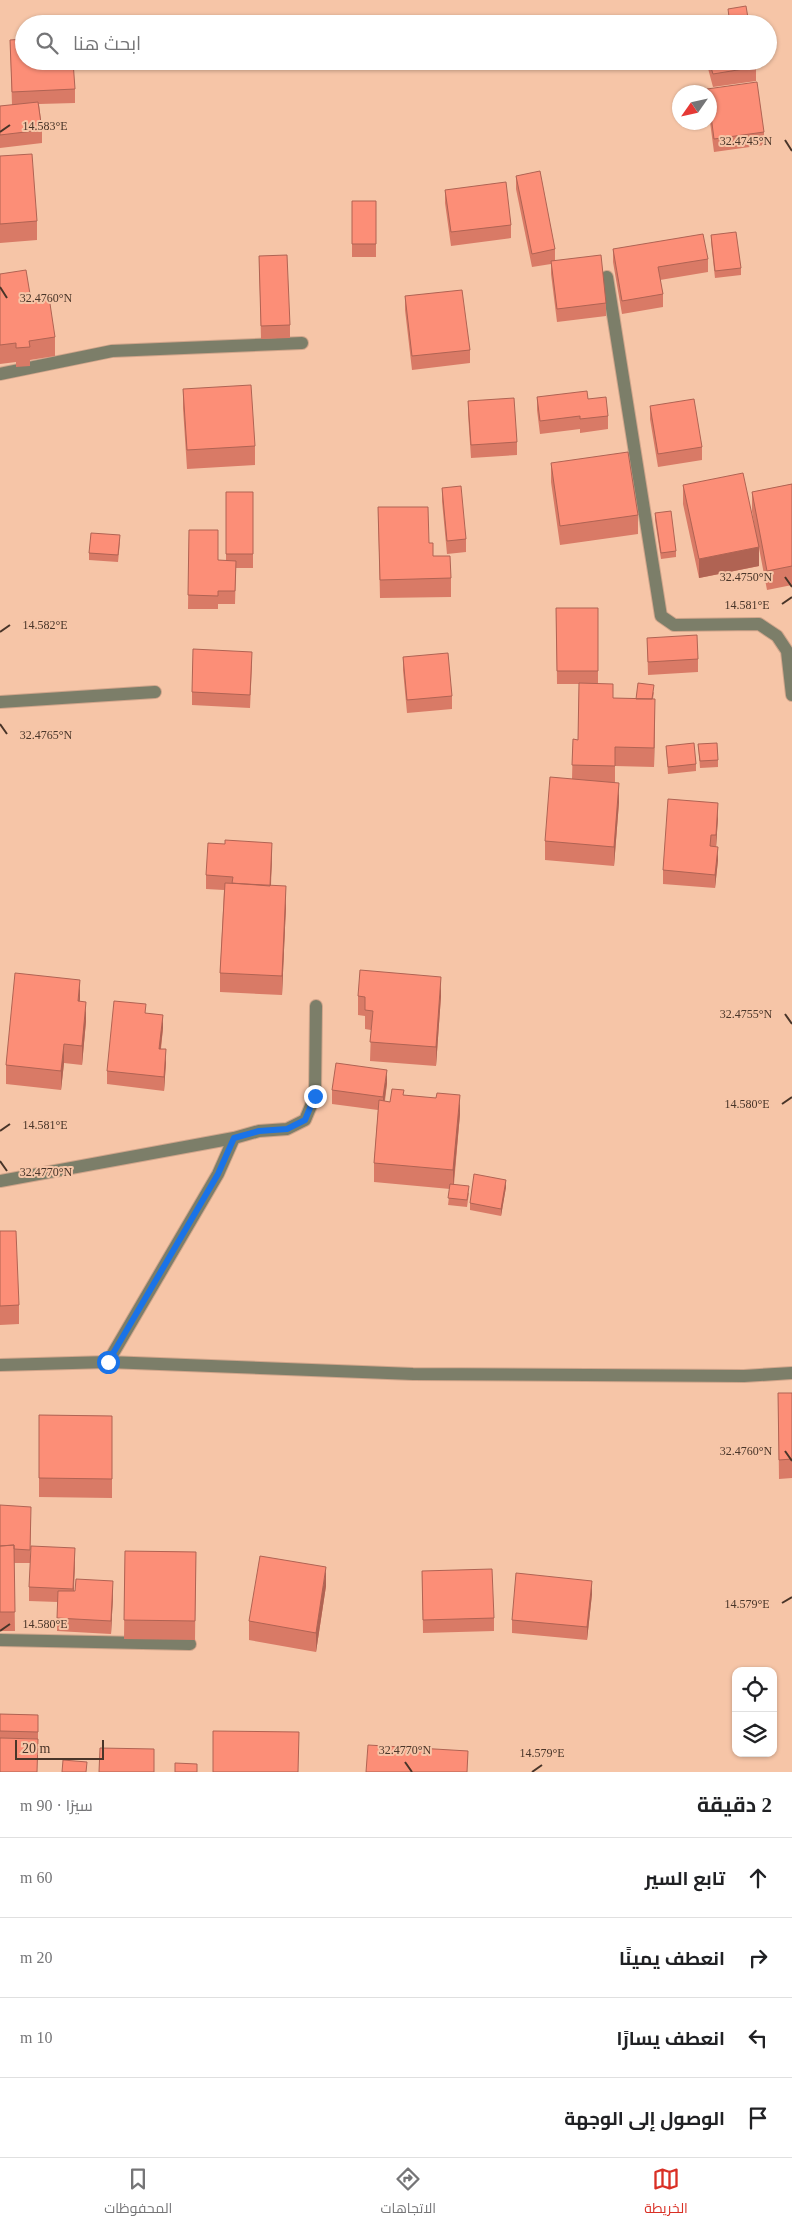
<!DOCTYPE html>
<html lang="ar">
<meta charset="utf-8">
<style>
:root{--surface:#fff;--page:#f2f2f2;--text:#202124;--muted:#757577;--line:#e0e0e0;--accent:#d93025}
body{margin:0;font-family:"Times New Roman",Cairo,serif;background:var(--page);color:var(--text);direction:rtl}
.controls{position:absolute;right:15px;bottom:15px;display:grid;overflow:hidden;border-radius:10px;box-shadow:0 1px 4px #0004}
.controls button{width:45px;height:45px;display:grid;place-items:center;padding:0;border:0;border-bottom:1px solid var(--line);background:var(--surface);color:var(--text);font:25px sans-serif}
.compass{position:absolute;left:672px;top:85px;width:45px;height:45px;border-radius:50%;background:var(--surface);box-shadow:0 1px 4px #0004;rotate:236deg}
.scale{position:absolute;left:15px;bottom:12px;width:89px;box-sizing:border-box;padding-left:5px;border:2px solid #493529;border-top:0;font-size:14px;line-height:18px;white-space:nowrap;color:#493529;-webkit-text-stroke:4px #f6c5a7;paint-order:stroke}
.stop{position:absolute;width:15px;height:15px;margin:-11px;border:4px solid #1a73e8;border-radius:50%;background:#fff}
.stop.end{background:#1a73e8;border-color:#fff;box-shadow:0 1px 5px #0008}
.list{margin:0;padding:0;list-style:none}
h2{display:flex;justify-content:space-between;align-items:center;height:65px;margin:0;padding:0 20px;font-size:21px}
h2 small{font-size:16px;font-weight:400;color:var(--muted)}
.list li{display:grid;grid-template-columns:32px 1fr auto;gap:15px;align-items:center;box-sizing:border-box;height:80px;padding:0 20px;border-top:1px solid var(--line)}
.list b{display:block;font-size:19px;white-space:nowrap}
.list em{font-size:16px;font-style:normal;color:var(--muted)}
.icon{flex:none;width:28px;height:28px;fill:none;stroke:currentColor;stroke-width:2;stroke-linecap:round;stroke-linejoin:round}
.map{position:relative;flex:none;width:792px;height:1772px;overflow:hidden;direction:ltr}
.search{position:absolute;background:var(--surface);box-shadow:0 1px 4px #0004;left:15px;right:15px;top:15px;height:55px;display:flex;align-items:center;gap:12px;box-sizing:border-box;padding:0 18px;border-radius:28px;color:var(--muted);font-size:19px}
.sheet{height:385px;background:var(--surface)}
nav{display:flex;justify-content:space-around;align-items:center;box-sizing:border-box;height:70px;border-top:1px solid var(--line);background:var(--surface);font-size:14px;color:var(--muted)}
nav a{display:grid;justify-items:center;gap:2px}
nav .on{color:var(--accent)}
.map>svg:first-child{display:block}
.lines{fill:none;stroke-linecap:round;stroke-linejoin:round}
.minor-casing{stroke:#d0a58b;stroke-width:14}
.minor{stroke:#7c7e69;stroke-width:12}
.wall{fill:#d97a66}
.shaded-wall{fill:#b06353}
.building{fill:#fc8e77;stroke:#b06353}
.route{stroke:#1a73e8;stroke-width:6}
.ticks{fill:none;stroke:#493529;stroke-width:2}
.ticks-label{font-size:12px;text-anchor:middle;fill:#493529;stroke:#f6c5a7;stroke-width:4;stroke-linejoin:round;paint-order:stroke}
</style>
<div class="map">
<svg width="792" height="1772" viewBox="0 0 792 1772">
<rect width="100%" height="100%" fill="#f6c5a7"/>
<g class="lines">
<g class="minor-casing">
<path id="minor" d="M607,277L661,616L674,625L759,624L777,636L787,651L792,695
M0,374L112,351L302,343
M0,702L155,692
M0,1181L234,1138
M108,1362L218,1174L234,1138L259,1131L287,1129L305,1120L315,1096L316,1006
M0,1365L108,1362L413,1374L744,1376L792,1373
M0,1640L190,1644"/>
</g>
<use href="#minor" class="minor"/>
</g>
<path class="wall" d="M10,40L75,89V103L39,104L42,130V143L0,148V106L12,105Z
M706,61H755L756,67V81L713,87Z
M707,89L764,132V145L714,152L710,122V92H707Z
M0,156L37,221V240L0,243Z
M516,176L555,249V260L606,303V316L557,322L551,274V264L532,267L516,189Z
M445,190L511,225V238L451,246L445,203Z
M352,201H376V257H352Z
M711,235L741,268V275L715,278L711,242Z
M613,249L708,259V272L660,280L663,294V307L622,314L613,262Z
M259,256L290,325V338L261,339Z
M0,274L31,300L55,337V356L30,360V366L16,367V362L0,364Z
M405,296L470,350V363L412,370L405,310Z
M183,389L255,446V465L187,469L183,408Z
M537,397L588,399L608,416V429L580,433V429L540,434L537,410Z
M468,401L517,442V455L471,458L468,414Z
M650,406L702,447V460L658,467L650,419Z
M551,463L638,515V534L560,545L551,482Z
M792,484V585L767,590L759,548V566L699,578L683,504V485L757,541L752,511V492Z
M442,488L466,539V552L447,554L442,501Z
M226,492H253V568H236L235,604H218V609H188L189,530L218,560L226,561Z
M378,507L429,543L433,556L451,578V597L380,598Z
M655,513L676,551V557L661,559L655,520Z
M120,542L118,562L89,560V553Z
M556,608H598V684L613,698L636,699L654,692L653,699L655,718L654,767L615,766V783L619,802L614,866L545,860V841L572,779L573,739L578,740L579,684H557Z
M647,638L698,659V672L648,675Z
M403,657L452,696V709L407,713L403,670Z
M252,665L250,708L192,705V692Z
M698,744L718,760V767L700,768Z
M666,746L696,764V771L668,774Z
M718,817L716,847L718,860L715,888L663,884V870Z
M272,856L271,886L286,905L282,995L220,992V973L224,890L206,889V875Z
M358,996H441L436,1066L370,1061L371,1030L365,1029V1016L358,1015Z
M79,1002L86,1021L82,1065L64,1063L61,1090L6,1084V1065Z
M146,1013L163,1028L161,1049L166,1062L164,1091L107,1084V1071Z
M387,1083L385,1101L390,1102L404,1095L460,1114L454,1184L469,1193L467,1207L448,1205L450,1189L374,1182V1163L378,1110L332,1104V1090Z
M506,1187L501,1216L470,1210V1203Z
M0,1231L19,1305V1324L0,1325Z
M778,1393H792V1478L779,1479Z
M39,1415L112,1416V1498L39,1497Z
M0,1505L31,1520L30,1563H14L15,1631H0Z
M125,1551L196,1552L195,1640L124,1639Z
M75,1561L74,1591L113,1595L111,1634L57,1631L58,1602L29,1601V1587Z
M422,1571L494,1618V1631L423,1633Z
M326,1586L316,1652L249,1640V1621Z
M592,1594L587,1640L512,1633V1620Z
M0,1714L38,1715V1739L0,1738Z"/>
<path class="shaded-wall" d="M759,547V566L699,578V559Z
M655,699V718L654,767V748Z
M619,783V802L614,866V847Z
M718,803V817L716,848V835Z
M272,843V856L270,899V886Z
M718,847V860L715,888V875Z
M286,886V905L282,995V976Z
M441,977V996L436,1066V1047Z
M80,980V999L78,1020V1001Z
M86,1002V1021L82,1065V1046Z
M163,1015V1028L159,1062V1049Z
M64,1044V1063L61,1090V1071Z
M166,1049V1062L164,1091V1077Z
M387,1070V1083L383,1111V1097Z
M460,1095V1114L453,1189V1170Z
M506,1180V1187L501,1216V1209Z
M75,1548V1561L73,1603V1589Z
M326,1567V1586L316,1652V1633Z
M113,1581V1595L111,1634V1621Z
M592,1581V1594L587,1640V1627Z"/>
<path class="building" d="M746,6L749,24H699L701,21L729,17L728,9Z
M24,39V61H73L75,89L12,92L10,40Z
M709,61H755L756,67L713,74Z
M757,82L764,132L714,139L710,108V92H707V89Z
M38,102L42,130L0,135V106Z
M32,154L37,221L0,224V156Z
M540,171L555,249L532,254L516,176Z
M506,182L511,225L451,232L445,190Z
M352,201H376V244H352Z
M736,232L741,268L715,271L711,235Z
M703,234L708,259L658,267L663,294L622,301L613,249Z
M287,255L290,325L261,326L259,256Z
M601,255L606,303L557,309L551,261Z
M26,270L31,300L49,297L55,337L29,341L30,347L16,348V343L0,345V274Z
M462,290L470,350L412,356L405,296Z
M251,385L255,446L187,450L183,389Z
M587,391L588,399L606,397L608,416L580,419V416L540,421L537,397Z
M514,398L517,442L471,445L468,401Z
M694,399L702,447L658,454L650,406Z
M628,452L638,515L560,526L551,463Z
M743,473L759,547L699,559L683,485Z
M792,484V566L767,571L752,492Z
M461,486L466,539L447,541L442,488Z
M226,492H253V554H226Z
M378,507H428L429,543H433V556H450L451,578L380,580Z
M671,511L676,551L661,553L655,513Z
M189,530H218V560L236,561L235,591H218V596L188,595Z
M91,533L120,535L118,555L89,553Z
M556,608H598V671H557Z
M697,635L698,659L648,662L647,638Z
M193,649L252,652L250,695L192,692Z
M448,653L452,696L407,700L403,657Z
M579,683L613,684V698L655,699L654,748L615,747V766L572,765L573,739L578,740Z
M638,683L654,685L652,699H636Z
M694,743L696,764L668,767L666,746Z
M717,743L718,760L700,761L698,744Z
M550,777L619,783L614,847L545,841Z
M668,799L718,803L716,835H711L710,846L718,847L715,875L663,870Z
M225,840L272,843L270,886L232,883L233,877L206,875L208,843L225,844Z
M225,883L286,886L282,976L220,973Z
M360,970L441,977L436,1047L370,1042L373,1011L365,1010V997L358,996Z
M15,973L80,980L78,1001L86,1002L82,1046L64,1044L61,1071L6,1065Z
M114,1001L146,1004L145,1013L163,1015L159,1049H166L164,1077L107,1071Z
M336,1063L387,1070L383,1097L332,1090Z
M392,1089L404,1090L403,1095L436,1098L437,1093L460,1095L453,1170L374,1163L379,1100L390,1102Z
M474,1174L506,1180L501,1209L470,1203Z
M450,1184L469,1186L467,1200L448,1198Z
M0,1231H16L19,1305L0,1306Z
M778,1393H792V1459L779,1460Z
M39,1415L112,1416V1479L39,1478Z
M0,1505L31,1507L30,1550L14,1549V1545L0,1546Z
M14,1545L15,1612H0V1546Z
M31,1546L75,1548L73,1589L29,1587Z
M125,1551L196,1552L195,1621L124,1620Z
M260,1556L326,1567L316,1633L249,1621Z
M492,1569L494,1618L423,1620L422,1571Z
M516,1573L592,1581L587,1627L512,1620Z
M76,1579L113,1581L111,1621L57,1618L58,1591H75Z
M0,1714L38,1715V1732L0,1731Z
M213,1731L299,1732L298,1772H213Z
M0,1738L38,1739L37,1772H0Z
M368,1745L468,1751L467,1772H366Z
M100,1748L154,1749V1772H99Z
M63,1760L87,1762L86,1772H62Z
M175,1763L197,1764V1772H175Z"/>
<g class="lines">
<path class="route" d="M108,1362L218,1174L234,1138L259,1131L287,1129L305,1120L315,1096"/>
</g>
<path class="ticks" d="M0,132L10,125M785,140L792,151M0,287L7,298M785,577L792,587M782,604L792,597M0,632L10,625M0,724L7,734M785,1014L792,1024M782,1104L792,1097M0,1131L10,1124M0,1161L7,1171M785,1451L792,1461M782,1603L792,1597M0,1631L10,1624M405,1762L412,1772M532,1772L542,1765"/>
<g class="ticks-label">
<text x="45" y="130">14.583°E</text>
<text x="746" y="145">32.4745°N</text>
<text x="46" y="302">32.4760°N</text>
<text x="746" y="581">32.4750°N</text>
<text x="747" y="609">14.581°E</text>
<text x="45" y="629">14.582°E</text>
<text x="46" y="739">32.4765°N</text>
<text x="746" y="1018">32.4755°N</text>
<text x="747" y="1108">14.580°E</text>
<text x="45" y="1129">14.581°E</text>
<text x="46" y="1176">32.4770°N</text>
<text x="746" y="1455">32.4760°N</text>
<text x="747" y="1608">14.579°E</text>
<text x="45" y="1628">14.580°E</text>
<text x="405" y="1754">32.4770°N</text>
<text x="542" y="1757">14.579°E</text>
</g>
</svg>
<div class="controls">
<button><svg class="icon" aria-label="locate" viewBox="0 0 24 24"><circle cx="12" cy="12" r="6"/><path d="M12 2v4M12 18v4M2 12h4M18 12h4"/></svg></button>
<button><svg class="icon" aria-label="layers" viewBox="0 0 24 24"><path d="M12 4l9 5-9 5-9-5zM3 14l9 5 9-5"/></svg></button>
</div>
<svg class="compass" viewBox="-18 -18 36 36"><path d="M0-13l5 13h-10z" fill="#e53935"/><path d="M0 13l5-13h-10z" fill="#757577"/></svg>
<div class="scale">20 m</div>
<div class="stop" style="left:108px;top:1362px"></div>
<div class="stop end" style="left:315px;top:1096px"></div>
<div class="search"><svg class="icon" aria-label="search" viewBox="0 0 24 24"><circle cx="10" cy="10" r="6"/><path d="M15 15l6 6"/></svg>ابحث هنا</div>
</div>
<section class="sheet">
<h2>2 دقيقة<small>سيرًا · 90 m</small></h2>
<ul class="list">
<li><svg class="icon" aria-label="ahead" viewBox="0 0 24 24"><path d="M12 20V5M6 11l6-6 6 6"/></svg><div><b>تابع السير</b></div><em>60 m</em></li>
<li><svg class="icon" aria-label="right" viewBox="0 0 24 24"><path d="M7 20v-9h11M14 6l5 5-5 5"/></svg><div><b>انعطف يمينًا</b></div><em>20 m</em></li>
<li><svg class="icon" aria-label="left" viewBox="0 0 24 24"><path d="M17 20v-9H6M10 6l-5 5 5 5"/></svg><div><b>انعطف يسارًا</b></div><em>10 m</em></li>
<li><svg class="icon" aria-label="arrive" viewBox="0 0 24 24"><path d="M6 21V4h12l-3 4 3 4H6"/></svg><div><b>الوصول إلى الوجهة</b></div></li>
</ul>
</section>
<nav>
<a class="on"><svg class="icon" aria-label="map" viewBox="0 0 24 24"><path d="M3 6l6-2 6 2 6-2v14l-6 2-6-2-6 2zM9 4v14M15 6v14"/></svg>الخريطة</a>
<a><svg class="icon" aria-label="directions" viewBox="0 0 24 24"><path d="M12 3l9 9-9 9-9-9zM9 14v-3h6M13 9l2 2-2 2"/></svg>الاتجاهات</a>
<a><svg class="icon" aria-label="saved" viewBox="0 0 24 24"><path d="M7 4h10v16l-5-4-5 4z"/></svg>المحفوظات</a>
</nav>
